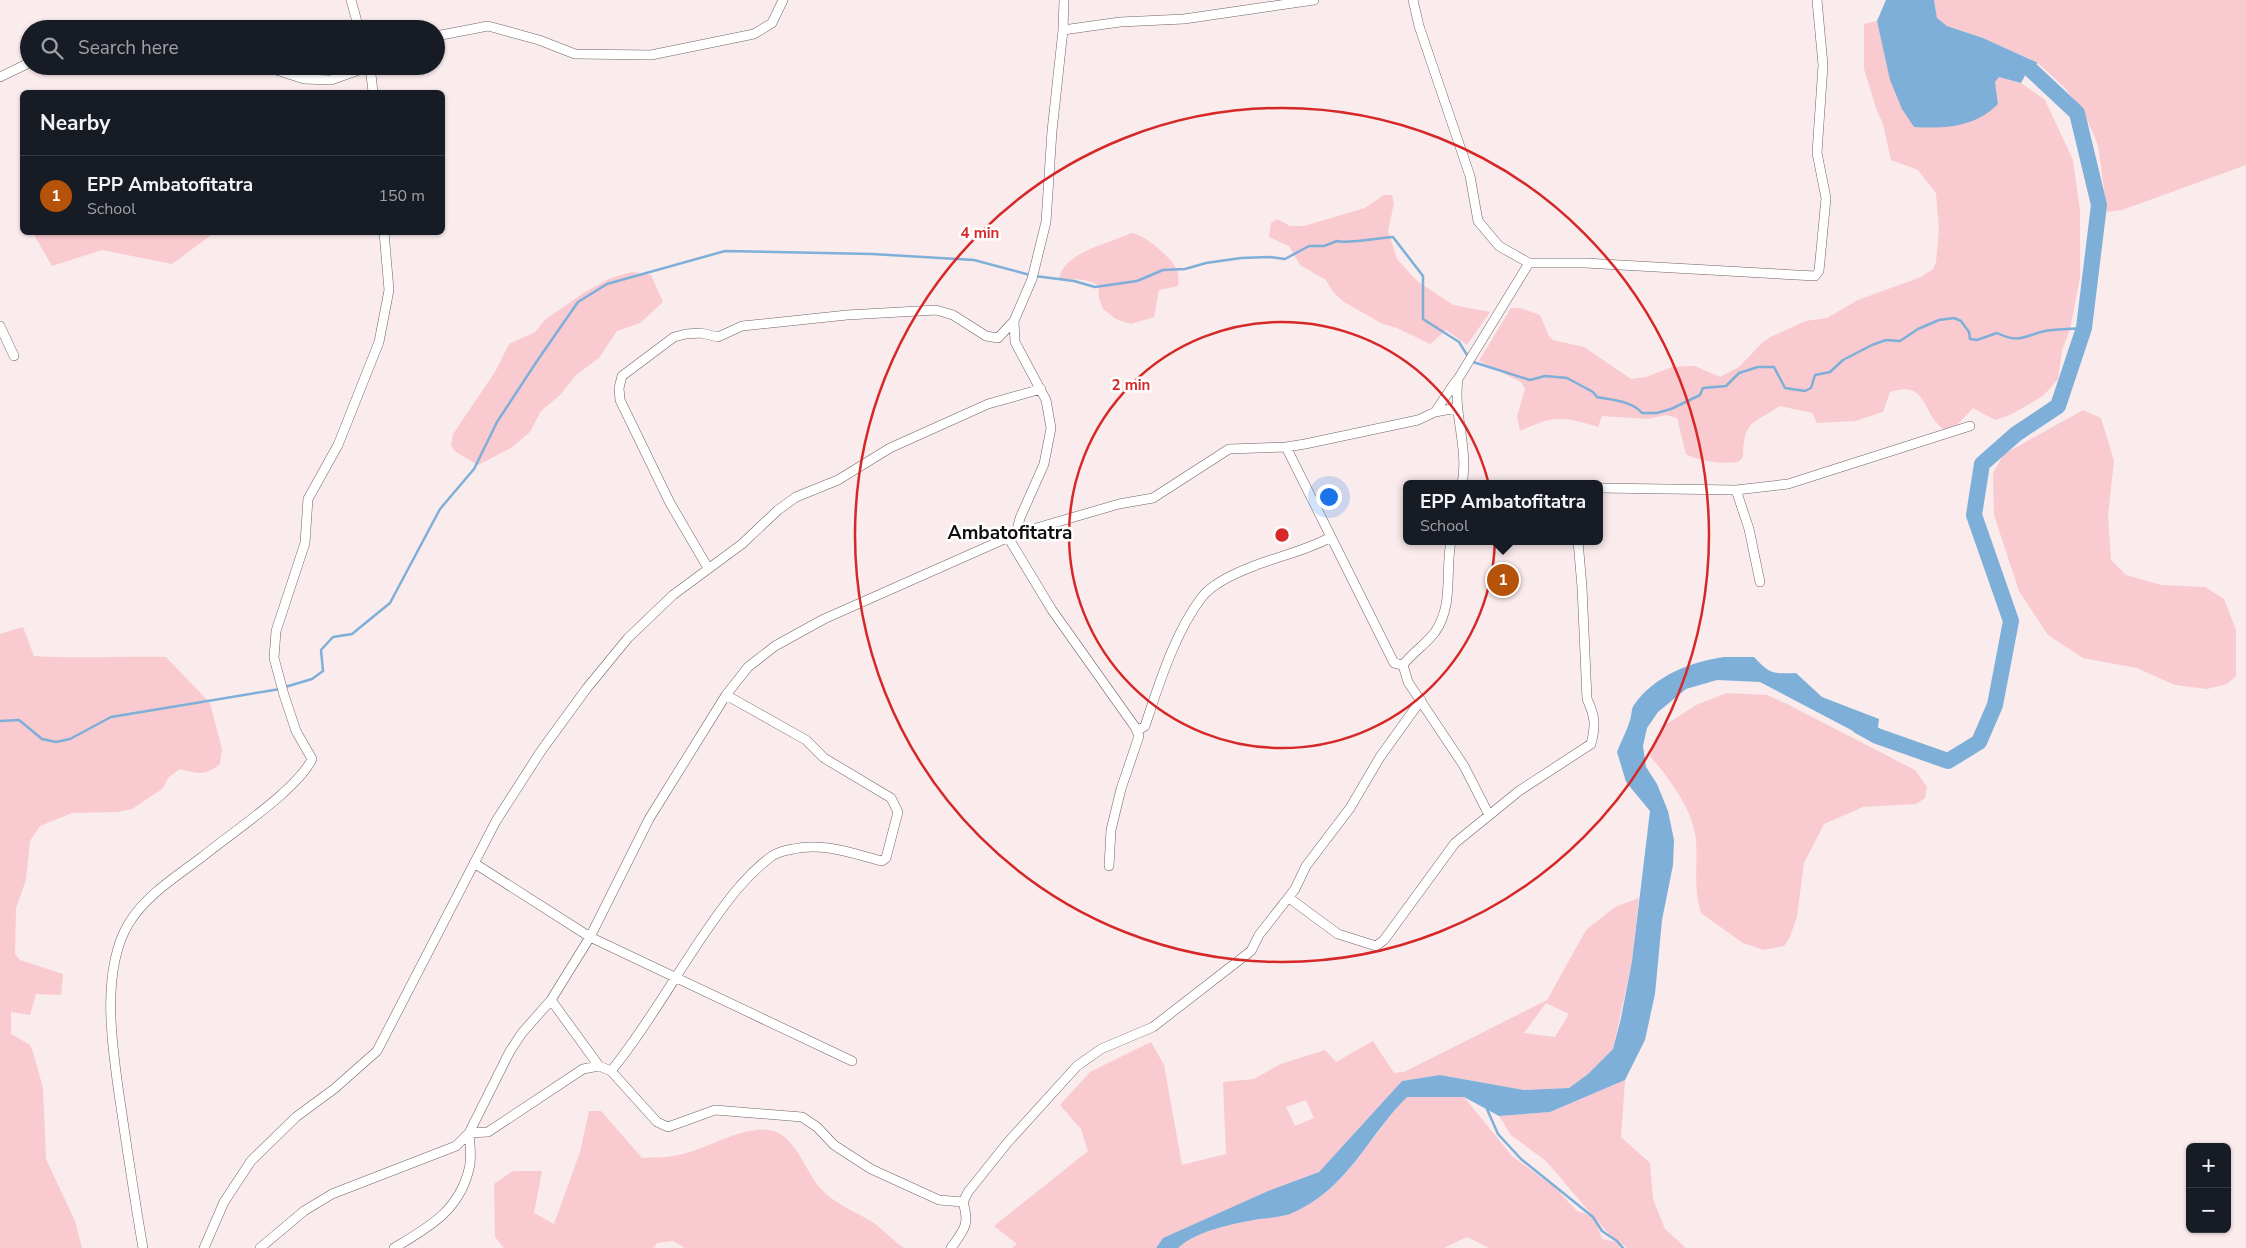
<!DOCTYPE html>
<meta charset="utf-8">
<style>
:root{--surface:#171b24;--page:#242831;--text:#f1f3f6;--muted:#9ea1a6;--line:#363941;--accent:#b45309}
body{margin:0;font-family:"Nunito Sans",sans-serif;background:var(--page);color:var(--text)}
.controls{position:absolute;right:15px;bottom:15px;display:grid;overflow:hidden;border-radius:8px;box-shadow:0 1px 4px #0004}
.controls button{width:45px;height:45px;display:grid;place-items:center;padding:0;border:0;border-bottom:1px solid var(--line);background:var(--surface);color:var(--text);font:25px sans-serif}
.you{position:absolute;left:1328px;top:496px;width:18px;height:18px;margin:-12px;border:4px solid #fff;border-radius:50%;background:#1a73e8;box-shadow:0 0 0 8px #1a73e833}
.badge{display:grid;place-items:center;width:32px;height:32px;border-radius:50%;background:var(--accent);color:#fff;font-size:16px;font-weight:700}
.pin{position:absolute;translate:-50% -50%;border:2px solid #fff;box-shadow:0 1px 5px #0006}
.popup{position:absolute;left:1403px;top:480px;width:200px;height:65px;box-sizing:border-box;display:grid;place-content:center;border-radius:8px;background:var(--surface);filter:drop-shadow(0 1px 4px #0005);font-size:16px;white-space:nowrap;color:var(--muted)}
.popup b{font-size:19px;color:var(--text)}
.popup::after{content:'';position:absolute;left:50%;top:100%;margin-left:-10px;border:10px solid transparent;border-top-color:var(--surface)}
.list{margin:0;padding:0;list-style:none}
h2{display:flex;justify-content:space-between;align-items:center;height:65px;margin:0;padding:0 20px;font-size:21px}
h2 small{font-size:16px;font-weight:400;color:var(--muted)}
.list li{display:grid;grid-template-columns:32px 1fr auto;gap:15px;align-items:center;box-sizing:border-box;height:80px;padding:0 20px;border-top:1px solid var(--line)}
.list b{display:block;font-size:19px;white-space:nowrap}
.list p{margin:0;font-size:16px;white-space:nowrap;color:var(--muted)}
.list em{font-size:16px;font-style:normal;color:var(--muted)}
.icon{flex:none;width:28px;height:28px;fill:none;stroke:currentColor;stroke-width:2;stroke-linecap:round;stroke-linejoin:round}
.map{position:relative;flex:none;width:2246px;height:1248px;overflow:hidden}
.search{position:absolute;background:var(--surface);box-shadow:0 1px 4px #0004;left:20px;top:20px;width:425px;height:55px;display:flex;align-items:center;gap:12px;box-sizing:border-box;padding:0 18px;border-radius:28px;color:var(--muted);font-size:19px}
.panel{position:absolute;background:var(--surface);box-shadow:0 1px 4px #0004;left:20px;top:90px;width:425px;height:145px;border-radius:8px}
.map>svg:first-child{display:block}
.green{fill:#f9cacf;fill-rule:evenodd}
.water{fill:#7dafd9}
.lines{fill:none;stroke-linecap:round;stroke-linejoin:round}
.stream{stroke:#7dafd9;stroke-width:2.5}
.river{stroke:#7dafd9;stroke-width:16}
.minor-casing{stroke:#706465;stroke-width:10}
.minor{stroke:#fff;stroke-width:9}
.ring{fill:none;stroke:#d62828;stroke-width:2.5}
.labels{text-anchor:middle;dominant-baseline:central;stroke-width:5;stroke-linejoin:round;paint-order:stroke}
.neighbourhood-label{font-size:19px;font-weight:bold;fill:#140f0f;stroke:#fff}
.centre{fill:#d62828;stroke:#fff;stroke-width:2.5}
.ring-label{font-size:15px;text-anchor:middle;font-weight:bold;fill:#d62828;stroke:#fff;stroke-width:5;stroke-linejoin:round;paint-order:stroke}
</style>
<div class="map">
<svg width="2246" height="1248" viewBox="0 0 2246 1248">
<rect width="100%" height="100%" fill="#faebec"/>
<path class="green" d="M1934,0H2246V165L2122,210L2107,212L2098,145L2085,115L2065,88L2038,63L1983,38L1947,26L1937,18Z
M1877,21L1891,80L1998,104L1995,82L1999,77L2021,83L2045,100L2073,160L2080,211V277L2070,329L2062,350L2058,379L2043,396L2010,415L1995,420L1973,408L1958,424L1945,430C1921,415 1929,379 1890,392L1883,412L1855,421L1817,423L1812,413L1780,406C1751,425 1744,420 1743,457L1738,462C1721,464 1701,462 1686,454L1677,418L1666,415L1647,419L1602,416L1598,427C1561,416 1555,415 1520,431L1517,417L1525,389L1521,382L1479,361L1511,308H1520L1540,315L1549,336L1553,340L1584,347L1631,379L1646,377L1672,367L1687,366H1695L1720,377L1739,367L1764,341L1771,337L1805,321L1827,318L1858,300L1921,277L1933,269L1936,262L1939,230L1936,193L1918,170L1891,160L1883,124L1877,111L1864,69V24Z
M1384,195H1392L1394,203L1388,231L1397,259L1417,281L1453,305L1490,312L1467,345L1446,330L1430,344L1397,328L1383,324L1344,302L1333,292L1326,280L1300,265L1289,246L1269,237L1271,223L1277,219L1290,226H1304L1365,208Z
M33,233H214L172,264L102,250L52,266Z
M1131,233C1143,233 1173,259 1177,270C1179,275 1179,281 1178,286L1159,290L1154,317L1131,324L1116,319L1103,309L1099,298L1098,285C1087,278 1072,279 1059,279C1064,251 1110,244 1131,233Z
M632,272L651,275L663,302L640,323L617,331L599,358L576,375L560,395L541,411L530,432L511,448L478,465L456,452L451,446L453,434L495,372L509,344L535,332L546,319L585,292L611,278Z
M2083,410L2101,418L2114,461L2108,516L2111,560L2126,575L2161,585L2205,587L2224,599L2236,630V676L2227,684L2207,689L2175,685L2137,668L2083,658L2048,635L2019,591L1994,515L1993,473L2004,454Z
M23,627L34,656C78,659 121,656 166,657L210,703L222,749L220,764C205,776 198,774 180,769L169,777L162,789L132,809L118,812L72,813L40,826L30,841L26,880L16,908L15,954L20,960L63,974L61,995L36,994L30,1015L11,1012V1034L30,1045L33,1052L43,1088L46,1159L75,1221L82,1248H0V634Z
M1727,693L1767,695L1785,703L1915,770L1927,787L1925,798L1916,804L1863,807L1824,824L1804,863L1797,916L1790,937L1784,946L1764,950L1743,943L1701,913C1693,886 1698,866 1696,840C1693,809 1669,778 1650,756L1662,727L1696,705Z
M1639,898L1632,961L1613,1049L1588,1074L1569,1088L1524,1090L1440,1075L1402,1081L1319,1172L1268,1191L1163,1238L1156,1248H1012L1017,1244L994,1226L1088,1151L1081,1129L1060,1105L1090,1072L1151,1042L1164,1065L1182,1165L1226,1154L1223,1082L1254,1079L1281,1064L1325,1050L1336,1062L1373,1041L1394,1073L1404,1072L1547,1000L1586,930L1615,907ZM1546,1003L1569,1014L1555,1037L1524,1033ZM1306,1100L1314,1118L1295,1126L1286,1107Z
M1625,1080L1621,1137L1650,1163L1653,1199L1665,1229L1686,1248H1627L1608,1233L1595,1218L1602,1239L1618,1242L1620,1248H1489L1467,1237L1444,1248H1178C1198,1230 1233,1224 1259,1219C1269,1218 1281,1217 1289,1214C1349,1190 1366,1139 1407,1097H1464L1512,1156L1554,1187L1577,1211L1594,1217L1546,1161L1511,1135L1499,1116L1550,1112Z
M589,1111H601L642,1158C652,1157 663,1158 673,1156C702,1152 727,1133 757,1130C796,1125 802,1171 823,1191C836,1204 855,1212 871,1221C883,1229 892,1240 904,1248H685L673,1241L657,1243L653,1248H504L495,1237L494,1184L513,1171H542L534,1213L554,1224L580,1152Z"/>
<path class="water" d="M1886,0H1934L1937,18L1947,26L1983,38L2038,63L2029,68L2021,83L1999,77L1995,82L1998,104C1975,127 1946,129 1914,127L1902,109L1890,80L1877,21Z
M1724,657H1754C1770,674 1772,674 1796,673L1822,697L1879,719L1876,743L1760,682L1717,680L1686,689L1658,712L1647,728L1643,746L1646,767L1657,784L1668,811L1674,840L1673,865L1662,920L1655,994L1645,1040L1625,1080L1550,1112L1499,1116L1464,1097H1407C1365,1139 1349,1189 1290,1214C1281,1217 1269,1218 1259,1219C1233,1224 1198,1230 1178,1248H1156L1163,1238L1268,1191L1319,1172L1402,1081L1440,1075L1524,1090L1569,1088L1588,1074L1613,1049L1621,1018L1632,961L1650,811L1626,782L1617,752C1621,741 1627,731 1630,720C1632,715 1631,709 1634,705C1654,676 1690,662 1724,657Z"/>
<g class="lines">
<path class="stream" d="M1035,276L1074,281L1095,287L1137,281L1163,270L1185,269L1206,263L1241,258L1270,257L1285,259L1309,246H1324L1337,241C1345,244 1380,238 1393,237L1423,276V319L1459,342L1467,355
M1473,362L1530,380L1545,376L1567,378L1593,392L1597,397C1612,400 1632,401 1642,413H1657L1671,409L1700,395L1703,388L1726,386L1739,373L1758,367H1774L1785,388L1805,391L1811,388L1815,375L1830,372L1843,360L1872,345L1886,340L1900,341L1918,329L1939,320L1954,318L1961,321L1969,332L1970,339L1977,340L1997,333C2019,344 2024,336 2045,331C2058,329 2072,329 2084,328
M285,687L312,679L323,671L321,650L333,637L352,634L390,603L440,509L474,469L497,422L537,361L578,302L607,284L725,251L872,254L974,260L1030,275
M0,721L19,720L42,739L56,742L70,739L111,717L280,689
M1487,1109L1498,1134L1521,1159L1593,1217L1602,1231L1617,1241L1623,1248"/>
<path class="river" d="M1859,726L1877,736L1948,761L1979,742L1995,705L2011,621L1974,515L1982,464L2016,434L2058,406L2084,328L2099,205L2077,113L2029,68L2009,63"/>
<g class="minor-casing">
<path id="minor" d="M351,0L359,29
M1413,0L1419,26L1470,176L1478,221L1499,246L1529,263L1458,379C1453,414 1469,449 1462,484
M1063,30L1120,22L1184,19L1314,0
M436,36L488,26L539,40L575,54L651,55L754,34L772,23L783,0
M264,66L304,79L331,80L370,66
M370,66L373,92
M0,77L29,63
M1529,263H1585L1815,276L1819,271L1826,198L1817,153L1823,65L1817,0
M0,326L14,356
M1435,412L1456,381
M1286,447L1394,663L1403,665
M1599,488L1736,490L1788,484L1970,426
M1736,490L1749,529L1760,582
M1016,534L1119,504L1153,498L1229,449L1286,447L1305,444L1418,420L1435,412L1457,408
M1009,539L1052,610L1135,727L1139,736L1121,789L1111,830L1109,866
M1451,541C1445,571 1454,605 1435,632C1426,644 1412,653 1403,665L1408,682L1464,766L1489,815
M708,568L670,503L620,400L619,388L622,376L674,337L686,334L701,333L718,337L742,326L847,315L936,310L953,315L986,336L998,338L1014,321
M1137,731L1145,726C1159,684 1175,632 1202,597C1213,583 1238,572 1254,566C1279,556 1305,551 1329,538
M474,863L590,937L852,1061
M1289,898L1338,934L1376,946L1384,940L1455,843L1519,791L1591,744C1596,725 1595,716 1587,699L1582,587L1578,541
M551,1000L599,1066
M611,1071C647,1027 676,974 709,927C727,901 746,875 772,856C777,853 787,850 793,849C823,842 854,854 882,861L886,858L898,812L891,798L824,758L806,740L726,695
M143,1248C136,1208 130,1168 124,1128C116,1069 96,977 129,923C146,895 177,876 202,857C230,834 297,790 312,759L296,731L284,695L274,658L276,631L305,543L308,499L338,445L379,342L389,290L384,232
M204,1248L224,1202L251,1161L296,1117L334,1089L377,1051L496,821L541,751L587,688L628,638L673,595L742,544L778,510L796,497L838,480L890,448L988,404L1041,389
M260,1248L304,1211L332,1194L456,1146L469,1133L510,1051L522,1033L551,1000L590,937L649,819L726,695L748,667L775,646L824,619L1016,534L1020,518L1044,464L1051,428L1046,400L1015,342L1014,321L1032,279L1046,222L1052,131L1063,30L1064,0
M394,1248C429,1227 459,1211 469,1169C472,1158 470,1144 469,1133L488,1132L583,1069L599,1066L611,1071L657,1122L668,1127L715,1110L802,1117L817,1127L834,1145L871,1169L939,1200L963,1202
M951,1248C964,1230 970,1225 963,1202L968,1192L1008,1142L1077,1066L1101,1049L1153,1027L1251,951L1259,935L1295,889L1306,866L1350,808L1380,757L1421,700"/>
</g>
<use href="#minor" class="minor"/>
</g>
<g class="ring">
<circle cx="1282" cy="535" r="213"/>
<circle cx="1282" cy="535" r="427"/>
</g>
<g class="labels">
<g class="neighbourhood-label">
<text x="1010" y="533">Ambatofitatra</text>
</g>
</g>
<circle cx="1282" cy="535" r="8" class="centre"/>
<g class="ring-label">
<text x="980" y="238">4 min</text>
<text x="1131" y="390">2 min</text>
</g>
</svg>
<div class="controls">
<button>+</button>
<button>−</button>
</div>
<div class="you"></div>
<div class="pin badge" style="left:1503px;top:580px">1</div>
<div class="popup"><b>EPP Ambatofitatra</b>School</div>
<div class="search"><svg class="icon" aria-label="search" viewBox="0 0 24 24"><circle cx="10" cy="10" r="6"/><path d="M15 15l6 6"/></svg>Search here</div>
<section class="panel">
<h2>Nearby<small></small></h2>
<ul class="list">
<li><span class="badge">1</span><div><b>EPP Ambatofitatra</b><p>School</p></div><em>150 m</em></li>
</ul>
</section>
</div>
